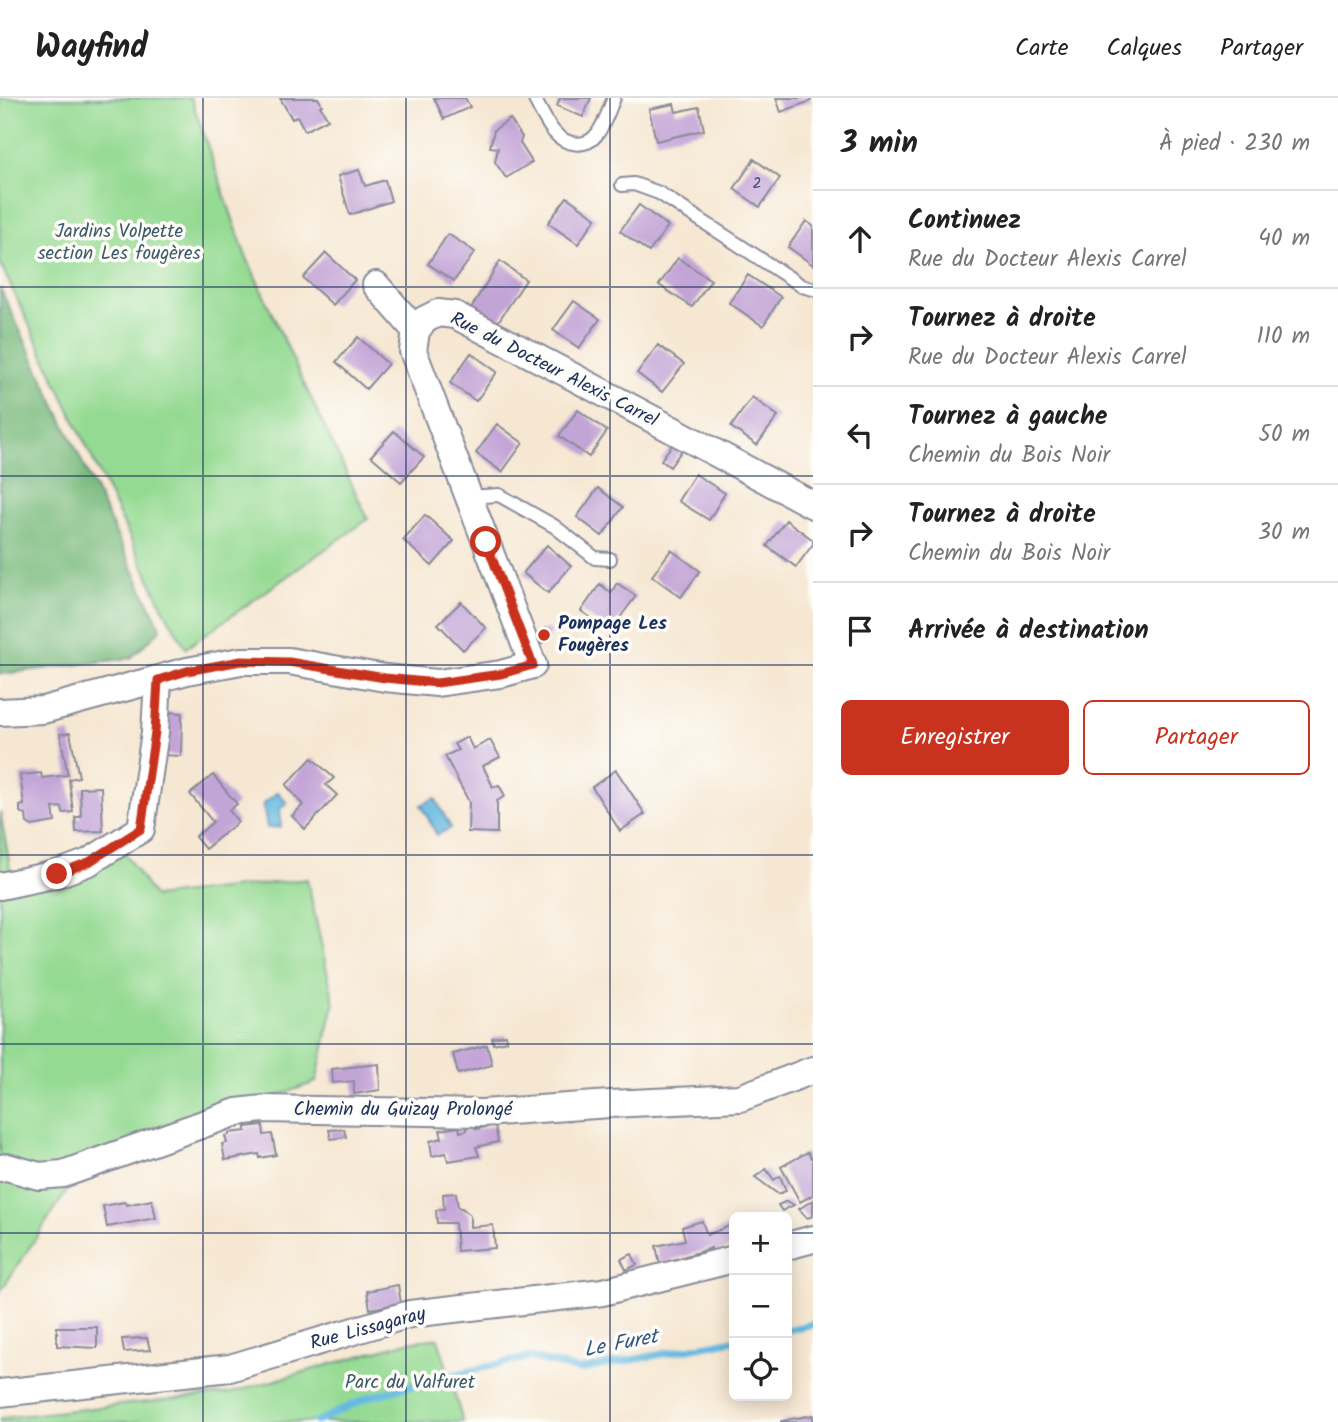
<!DOCTYPE html>
<html lang="fr">
<meta charset="utf-8">
<style>
:root{--surface:#fff;--page:#f2f2f2;--text:#222;--muted:#767676;--line:#e0e0e0;--accent:#c8321e}
body{margin:0;font-family:Kalam,sans-serif;background:var(--page);color:var(--text)}
.controls{position:absolute;right:21px;bottom:21px;display:grid;overflow:hidden;border-radius:10px;box-shadow:0 4px 18px #0003}
.controls button{width:63px;height:63px;display:grid;place-items:center;padding:0;border:0;border-bottom:2px solid var(--line);background:var(--surface);color:var(--text);font:35px sans-serif}
.stop{position:absolute;width:21px;height:21px;margin:-16px;border:5px solid #c8321e;border-radius:50%;background:#fff}
.stop.end{background:#c8321e;border-color:#fff;box-shadow:0 2px 7px #0008}
.list{margin:0;padding:0;list-style:none}
h2{display:flex;justify-content:space-between;align-items:center;height:91px;margin:0;padding:0 28px;font-size:30px}
h2 small{font-size:23px;font-weight:400;color:var(--muted)}
.list li{display:grid;grid-template-columns:46px 1fr auto;gap:21px;align-items:center;box-sizing:border-box;height:98px;padding:0 28px;border-top:2px solid var(--line)}
.list b{display:block;font-size:26px;white-space:nowrap}
.list p{margin:0;font-size:23px;white-space:nowrap;color:var(--muted)}
.list em{font-size:23px;font-style:normal;color:var(--muted)}
.actions{display:flex;gap:14px;padding:21px 28px}
.actions a{flex:1;padding:16px 0;border:2px solid var(--accent);border-radius:10px;text-align:center;font-size:24px;color:var(--accent)}
.actions .main{background:var(--accent);color:#fff}
.icon{flex:none;width:38px;height:38px;fill:none;stroke:currentColor;stroke-width:2;stroke-linecap:round;stroke-linejoin:round}
.map{position:relative;flex:none;width:813px;height:1324px;overflow:hidden}
header{display:flex;align-items:center;gap:42px;box-sizing:border-box;height:98px;padding:0 35px;background:var(--surface);border-bottom:2px solid var(--line)}
header strong{font-size:33px}
nav{display:flex;gap:38px;margin-inline-start:auto;font-size:24px}
main{display:flex}
aside{flex:1;background:var(--surface)}
.map>svg:first-child{display:block}
.green{fill:#95da93;stroke:#588478;stroke-width:2}
.forest{fill:#78ba7d;stroke:#4a746e;stroke-width:2}
.water{fill:#65b9e1;stroke:#4074a0;stroke-width:2}
.lines{fill:none;stroke-linecap:round;stroke-linejoin:round}
.stream{stroke:#65b9e1;stroke-width:7}
.building{fill:#c3a4d7}
.service-casing{stroke:#888b98;stroke-width:16}
.minor-casing{stroke:#888b98;stroke-width:30}
.service{stroke:#fff;stroke-width:12}
.minor{stroke:#fff;stroke-width:26}
.route{stroke:#c8321e;stroke-width:9}
.grid{fill:none;stroke:#1b2f5e;stroke-width:2;stroke-opacity:0.55}
.poi-dot{fill:#c8321e;stroke:#fdfcf7;stroke-width:2.5}
.labels{text-anchor:middle;dominant-baseline:central;stroke-width:7;stroke-linejoin:round;paint-order:stroke}
.number-label{font-size:16px;fill:#454c7c}
.park-label{font-size:19px;fill:#3a5a6b;stroke:#fdfcf7}
.street-label{font-size:19px;fill:#1b2f5e;stroke:#fdfcf7}
.poi-label{font-size:19px;font-weight:bold;fill:#1b2f5e;stroke:#fdfcf7;text-anchor:start}
.water-label{font-size:21px;font-style:italic;fill:#315885;stroke:#fdfcf7}
</style>
<header>
<strong>Wayfind</strong>
<nav><a>Carte</a><a>Calques</a><a>Partager</a></nav>
</header>
<main>
<div class="map">
<svg width="813" height="1324" viewBox="0 0 813 1324">
<rect width="100%" height="100%" fill="#fdfcf7"/>
<filter id="ink" filterUnits="userSpaceOnUse"><feTurbulence type="fractalNoise" baseFrequency=".0143" numOctaves="2"/><feDisplacementMap in="SourceGraphic" scale="14" xChannelSelector="R" yChannelSelector="G"/><feConvolveMatrix kernelMatrix="1 2 1 2 8 2 1 2 1" color-interpolation-filters="sRGB"/></filter>
<filter id="wash" filterUnits="userSpaceOnUse"><feTurbulence type="fractalNoise" baseFrequency=".00686" numOctaves="4" result="noise"/><feDisplacementMap in="SourceGraphic" scale="28" xChannelSelector="R" yChannelSelector="G"/><feGaussianBlur stdDeviation="1.57" result="paint"/><feColorMatrix in="noise" values="0 0 0 0 0 0 0 0 0 0 0 0 0 0 0 0 0 1.4 0 .05"/><feComposite in="paint" operator="in"/></filter>
<g filter="url(#wash)">
<rect width="100%" height="100%" fill="#f6e7d2"/>
<path class="green" d="M0,0H191L245,156L298,273L368,421L186,550L166,516L0,165Z
M0,713L12,781L0,783Z
M122,751L154,799L307,781L334,905L316,984L257,1005L80,1073L0,1194V792Z
M438,1240L463,1324H0V1320L231,1295L408,1244Z"/>
<path class="forest" d="M0,190L161,531L131,560L0,576Z"/>
<path class="water" d="M278,694L287,705L280,711L281,729L267,730L263,706Z
M435,700L451,730L437,737L421,707Z"/>
<g class="lines">
<path class="stream" d="M787,1232L813,1226
M316,1324L369,1299L441,1280L529,1259L580,1272L734,1242"/>
</g>
<g id="blocks">
<path class="building" d="M280,0H318L322,7L320,8L328,21L305,33L297,18L292,21Z
M434,0H465L470,9L444,21Z
M560,0H591L583,19L557,8Z
M776,0H810L811,3L781,14Z
M674,6L676,14L699,9L704,32L656,43L649,11Z
M510,21L522,39L520,45L532,64L506,80L495,64L498,50L490,49L494,32Z
M754,61L780,80L760,109L734,91Z
M359,72L365,88L385,82L391,103L350,117L338,78Z
M567,99L596,120L578,146L548,125Z
M639,107L668,128L649,154L620,133Z
M806,123L813,128V167L788,149Z
M448,136L475,154L454,183L428,166Z
M326,155L355,182L333,207L303,180Z
M678,160L711,182L692,209L659,187Z
M500,163L526,182L498,224L471,210Z
M748,177L781,199L763,228L729,205Z
M574,203L600,221L579,250L553,232Z
M358,239L388,266L366,291L336,264Z
M658,247L684,266L662,294L637,275Z
M471,255L497,274L476,303L450,285Z
M752,299L778,318L757,347L731,329Z
M578,312L607,333L589,359L559,338Z
M497,326L523,345L502,374L476,355Z
M394,333L424,359L401,384L371,358Z
M672,347L682,352L670,369L661,362Z
M695,376L725,395L709,422L678,403Z
M598,390L623,409L602,438L577,419Z
M425,417L454,443L432,468L403,442Z
M786,422L813,442V446L796,469L767,448Z
M547,447L571,468L548,495L523,475Z
M671,452L700,473L681,499L652,478Z
M617,485L636,498L610,533L581,513L600,486L611,495Z
M461,504L486,530L463,552L438,526Z
M546,530L552,535L542,545L537,539Z
M165,614L182,615L181,658L163,657Z
M70,635L79,679L69,681L73,714L63,715L62,709L53,710L55,724L32,728L27,725L26,717L20,714V708L24,707L20,677L41,675L42,680L68,677L60,636Z
M467,639L473,651L490,642L500,659L483,668L493,689L499,687L505,698L497,703V735L468,734L469,704L445,658L458,652L454,646Z
M312,660L334,680L326,687L337,697L305,731L292,718L303,707L286,687Z
M616,672L645,716L620,733L592,689Z
M213,677L237,706L229,712L238,724L205,751L195,739L213,724L190,696Z
M101,689L103,733L76,734L75,719H81L80,690Z
M506,937L507,943L493,946L492,940Z
M487,947L492,967L458,976L453,956Z
M379,966L380,992L354,996V983L333,985L332,971Z
M474,1024L476,1031L495,1027L498,1044L476,1049L479,1058L448,1063L446,1055L432,1058L430,1043L442,1040L440,1032L459,1029L460,1034L467,1032L466,1026Z
M263,1027L264,1037L272,1036L276,1057L260,1060L259,1056L225,1062L222,1046L227,1045L225,1038L229,1037V1035L246,1033V1029Z
M344,1031L346,1039L331,1041L329,1032Z
M808,1054L811,1060L813,1059V1097L800,1104L781,1069Z
M766,1071L774,1082L780,1078L786,1093L778,1096L755,1079Z
M456,1095L458,1110H462L470,1117V1129L493,1127L495,1150L457,1153L455,1125H437L436,1112L444,1111L443,1096Z
M152,1102L156,1120L107,1129L103,1108L125,1104L126,1107Z
M813,1102V1118L807,1120L799,1111Z
M787,1103L794,1107L782,1113L778,1107Z
M702,1123L707,1137L734,1126V1148L712,1156L711,1150L660,1166L656,1148L685,1142L682,1129Z
M632,1156L637,1167L626,1172L621,1161Z
M398,1187L401,1205L370,1211L367,1193Z
M57,1229H97V1250L57,1248Z
M147,1240L150,1252L124,1254L122,1241Z
M813,1317V1324H781V1323Z"/>
</g>
</g>
<g filter="url(#ink)">
<use href="#blocks" fill-opacity="0" stroke="#888b98" stroke-width="2"/>
<g class="lines">
<g class="service-casing">
<path id="service" d="M534,0C540,11 546,25 554,34C565,47 586,51 597,36C605,26 609,11 614,0
M622,87L634,86L659,95L802,188L813,191
M468,399L499,397L554,428L595,460L610,461"/>
</g>
<g class="minor-casing">
<path id="minor" d="M376,187L416,233
M0,614L43,612L187,573L241,563H289L385,580L437,585L501,576L533,567L413,253L416,233L424,222L438,215L455,217L568,276L813,407
M0,788L57,776L89,764L141,731L155,634L158,582
M0,1070L7,1069L39,1078L63,1076L237,1014L263,1011L482,1015L610,1006L740,1000L813,972
M787,1148L813,1141
M0,1295L230,1270L410,1216L603,1194L734,1161"/>
</g>
<use href="#service" class="service"/>
<use href="#minor" class="minor"/>
</g>
</g>
<g class="lines" filter="url(#ink)">
<path class="route" d="M57,776L89,764L141,731L155,634L158,582L187,573L241,563L289,564L385,580L437,585L501,576L533,567L486,444"/>
</g>
<path class="grid" d="M203,0V1324M406,0V1324M610,0V1324M0,189H813M0,378H813M0,567H813M0,757H813M0,946H813M0,1135H734M787,1135H813"/>
<circle class="poi-dot" cx="544" cy="537" r="7"/>
<g class="labels">
<g class="number-label">
<text x="757" y="85">2</text>
</g>
<g class="park-label">
<text x="119" y="134">Jardins Volpette<tspan x="119" dy="22">section Les fougères</tspan></text>
<text x="410" y="1285">Parc du Valfuret</text>
</g>
<g class="street-label">
<text transform="translate(554 272) rotate(27)">Rue du Docteur Alexis Carrel</text>
<text x="403" y="1012">Chemin du Guizay Prolongé</text>
<text transform="translate(368 1231) rotate(-15)">Rue Lissagaray</text>
</g>
<g class="poi-label">
<text x="558" y="526">Pompage Les<tspan x="558" dy="22">Fougères</tspan></text>
</g>
<g class="water-label">
<text transform="translate(621 1246) rotate(-11)">Le Furet</text>
</g>
</g>
</svg>
<div class="controls">
<button>+</button>
<button>−</button>
<button><svg class="icon" aria-label="locate" viewBox="0 0 24 24"><circle cx="12" cy="12" r="6"/><path d="M12 2v4M12 18v4M2 12h4M18 12h4"/></svg></button>
</div>
<div class="stop" style="left:486px;top:444px"></div>
<div class="stop end" style="left:57px;top:776px"></div>
</div>
<aside>
<h2>3 min<small>À pied · 230 m</small></h2>
<ul class="list">
<li><svg class="icon" aria-label="ahead" viewBox="0 0 24 24"><path d="M12 20V5M6 11l6-6 6 6"/></svg><div><b>Continuez</b><p>Rue du Docteur Alexis Carrel</p></div><em>40 m</em></li>
<li><svg class="icon" aria-label="right" viewBox="0 0 24 24"><path d="M7 20v-9h11M14 6l5 5-5 5"/></svg><div><b>Tournez à droite</b><p>Rue du Docteur Alexis Carrel</p></div><em>110 m</em></li>
<li><svg class="icon" aria-label="left" viewBox="0 0 24 24"><path d="M17 20v-9H6M10 6l-5 5 5 5"/></svg><div><b>Tournez à gauche</b><p>Chemin du Bois Noir</p></div><em>50 m</em></li>
<li><svg class="icon" aria-label="right" viewBox="0 0 24 24"><path d="M7 20v-9h11M14 6l5 5-5 5"/></svg><div><b>Tournez à droite</b><p>Chemin du Bois Noir</p></div><em>30 m</em></li>
<li><svg class="icon" aria-label="arrive" viewBox="0 0 24 24"><path d="M6 21V4h12l-3 4 3 4H6"/></svg><div><b>Arrivée à destination</b></div></li>
</ul>
<div class="actions"><a class="main">Enregistrer</a><a>Partager</a></div>
</aside>
</main>
